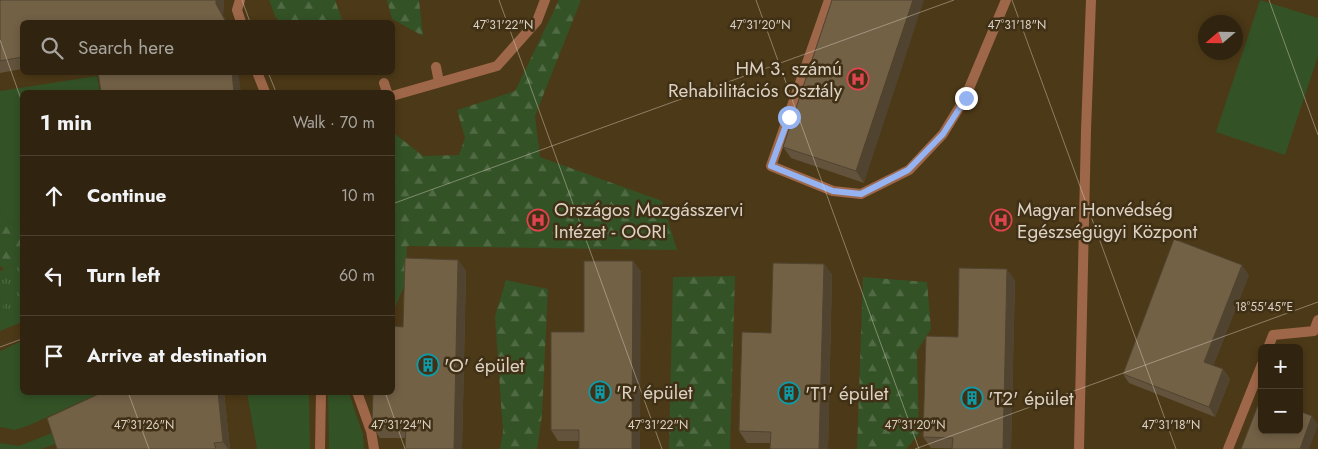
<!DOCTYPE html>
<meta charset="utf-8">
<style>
:root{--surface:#302410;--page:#3c301e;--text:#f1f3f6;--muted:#a8a49f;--line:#4b4130}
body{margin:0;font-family:Jost,sans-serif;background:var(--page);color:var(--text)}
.controls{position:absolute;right:15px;bottom:15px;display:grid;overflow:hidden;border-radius:8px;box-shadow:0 2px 8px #0003}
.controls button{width:45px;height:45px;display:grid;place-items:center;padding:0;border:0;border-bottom:1px solid var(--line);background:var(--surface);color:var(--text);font:25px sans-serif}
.compass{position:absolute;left:1198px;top:15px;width:45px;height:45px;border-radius:50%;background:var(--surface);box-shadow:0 2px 8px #0003;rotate:250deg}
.stop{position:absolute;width:15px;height:15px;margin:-11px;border:4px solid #95b2f1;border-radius:50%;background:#fff}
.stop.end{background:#95b2f1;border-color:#fff;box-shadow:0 1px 5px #0008}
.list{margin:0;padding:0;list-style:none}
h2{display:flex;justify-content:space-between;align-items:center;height:65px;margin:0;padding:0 20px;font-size:21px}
h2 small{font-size:16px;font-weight:400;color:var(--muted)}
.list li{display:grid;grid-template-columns:32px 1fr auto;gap:15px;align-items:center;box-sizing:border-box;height:80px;padding:0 20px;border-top:1px solid var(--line)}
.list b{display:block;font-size:19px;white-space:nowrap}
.list em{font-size:16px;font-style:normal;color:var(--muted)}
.icon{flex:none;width:28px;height:28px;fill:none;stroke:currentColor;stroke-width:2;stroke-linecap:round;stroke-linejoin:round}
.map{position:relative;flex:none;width:1318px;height:449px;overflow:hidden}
.search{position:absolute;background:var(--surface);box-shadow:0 2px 8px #0003;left:20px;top:20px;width:375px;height:55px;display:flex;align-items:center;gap:12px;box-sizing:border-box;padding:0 18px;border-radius:8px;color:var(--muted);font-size:19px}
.panel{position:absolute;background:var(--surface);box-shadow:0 2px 8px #0003;left:20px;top:90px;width:375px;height:305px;border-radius:8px}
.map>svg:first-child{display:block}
.built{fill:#4c3917;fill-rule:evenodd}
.grass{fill:#335226}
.forest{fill:url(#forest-firs)}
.park{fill:url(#park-tufts)}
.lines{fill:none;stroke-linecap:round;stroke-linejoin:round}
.service{stroke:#9e6749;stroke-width:10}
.wall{fill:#63533c}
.shaded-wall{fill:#504431}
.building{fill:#736146;stroke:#504431}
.route{stroke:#95b2f1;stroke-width:6}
.ticks{fill:none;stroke:#dcd2c3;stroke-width:1;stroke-opacity:0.45}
.labels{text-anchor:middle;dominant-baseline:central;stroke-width:5;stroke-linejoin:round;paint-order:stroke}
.poi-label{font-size:19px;fill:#dcd2c3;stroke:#403016;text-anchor:start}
.ticks-label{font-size:12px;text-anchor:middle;fill:#dcd2c3;stroke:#403016;stroke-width:5;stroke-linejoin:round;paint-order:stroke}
</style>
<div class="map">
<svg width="1318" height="449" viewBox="0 0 1318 449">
<defs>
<pattern id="forest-firs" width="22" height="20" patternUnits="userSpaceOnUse" patternTransform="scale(1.25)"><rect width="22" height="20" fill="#335226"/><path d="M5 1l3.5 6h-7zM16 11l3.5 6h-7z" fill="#506a44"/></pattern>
<pattern id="park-tufts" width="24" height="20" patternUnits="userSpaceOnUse" patternTransform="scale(1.25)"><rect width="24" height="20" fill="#335226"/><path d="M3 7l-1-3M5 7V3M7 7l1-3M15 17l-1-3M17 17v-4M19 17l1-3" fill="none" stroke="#506a44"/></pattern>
</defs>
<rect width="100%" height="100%" fill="#403016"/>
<path class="built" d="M0,0H1318V449H0ZM22,22H392V72H22ZM1206,22H1236V52H1206ZM22,92H392V392H22ZM1262,348H1299V430H1262Z"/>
<path class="grass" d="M1260,0L1318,18V56L1285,155L1216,132Z
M97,76L100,92H22V220L13,225L7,221L0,210V91Z
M0,295L5,310H16L22,307V322L0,331Z
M22,341V392L99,393L30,425L15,430L0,427V351Z
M247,393H309L310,449H257Z
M328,393H349L363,435L364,449H329Z
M52,433L56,444L41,449H0V443L19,446Z"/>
<path class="forest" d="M269,0H335L343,22H281L276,18Z
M387,0H419L423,36L392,19Z
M559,0H581L535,116L540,157L662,201L677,250L407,246L405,284L393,312V136L395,134L423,156L459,155L465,138L457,110L515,91Z
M0,210L7,221L13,225L22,220V261L4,269L0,266Z
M735,276L730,449H669L673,277Z
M863,277L927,282L931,329L917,351L919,434L906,449H857Z
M506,280L548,289L542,415L537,449H500L503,432L495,316Z"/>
<path class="park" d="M22,261V307L16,310H4L0,295V271Z"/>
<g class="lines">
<path class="service" d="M240,0L237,10L241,22
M829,0L771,166L833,191L861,194L909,170L943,134L965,98L1006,0
M436,67L439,82
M257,72L265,92
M384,83L387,92
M392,96L497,66L537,21L545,0
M1268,348L1273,335L1314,331L1318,320
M357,392L371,431L374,449
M320,449L321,392
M1079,449L1086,130L1091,0
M1228,449L1262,364"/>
</g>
<path class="wall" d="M0,0H224L223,15L22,22V69L0,73Z
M832,0L864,183L791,158L783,147Z
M458,260L466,271L462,449H405V438H380L372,427L403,327Z
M633,261L641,272L579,441H558L551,430L584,332Z
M824,264L832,275L828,449H770V443H747L739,431L771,333Z
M1249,275L1213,366L1223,369L1230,379L1215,417L1129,383L1123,374Z
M1015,280L1011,449L931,448L923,437L958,337Z
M103,392H224L230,449H57Z"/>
<path class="shaded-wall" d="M216,0H224L223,15L228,22H226L216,4Z
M913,0H924L864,183L856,171Z
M232,72H238L241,92H234Z
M458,260L466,271L462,449H454Z
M633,261L641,272L640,449H632Z
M824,264L832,275L828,449H819Z
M1242,265L1249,275L1211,372L1204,362Z
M1007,269L1015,280L1011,449H1003Z
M1223,369L1230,379L1215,417L1209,407Z
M218,392H224L230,449H228L223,442Z
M1312,416L1318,425L1309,449H1300Z"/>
<path class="building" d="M0,0H216V4L226,22H22V57L0,61Z
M832,0H913L856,171L783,147Z
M98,72H232L234,92H101Z
M1174,239L1242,265L1204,362L1223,369L1209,407L1123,374Z
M405,258L458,260L454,449H405L406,427H372L373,392H392V326L403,327Z
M584,261H633L632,449H579V430H551V332H584Z
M773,263L824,264L819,449H770L771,432L739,431L742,332L771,333Z
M959,268L1007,269L1003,449H952L953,438L923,437L926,336L958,337Z
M103,392H218L223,442L214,443L216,449H57L47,418Z
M1261,397H1262V430H1299V411L1312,416L1300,449H1241Z"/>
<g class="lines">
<path class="route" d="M789,117L771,166L833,191L861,194L908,170L943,134L966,98"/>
</g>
<path class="ticks" d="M242,0L250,22M499,0L662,449M756,0L919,449M1012,0L1176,449M1269,0L1318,135M0,40L22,102M268,72L276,92M392,204L954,0M0,347L22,339M128,392L149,449M385,392L405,449M915,449L1318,302"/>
<defs>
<g id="hospital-ring" transform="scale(1.125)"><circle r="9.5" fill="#403016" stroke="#e0444e" stroke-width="1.5"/><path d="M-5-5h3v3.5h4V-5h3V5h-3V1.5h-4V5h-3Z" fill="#e0444e"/></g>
<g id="building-ring" transform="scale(1.125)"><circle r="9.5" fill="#403016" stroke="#0f9aa8" stroke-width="1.5"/><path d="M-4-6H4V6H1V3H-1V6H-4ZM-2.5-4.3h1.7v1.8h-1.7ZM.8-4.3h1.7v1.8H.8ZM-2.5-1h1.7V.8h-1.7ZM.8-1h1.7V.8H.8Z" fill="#0f9aa8"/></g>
</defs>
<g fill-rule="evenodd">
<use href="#hospital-ring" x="858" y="79"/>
<use href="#hospital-ring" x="538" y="220"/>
<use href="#hospital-ring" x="1001" y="220"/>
<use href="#building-ring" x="428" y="365"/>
<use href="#building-ring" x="600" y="392"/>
<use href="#building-ring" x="789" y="393"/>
<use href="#building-ring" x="972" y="398"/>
</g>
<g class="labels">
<g class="poi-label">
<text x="842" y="68" text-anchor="end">HM 3. számú<tspan x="842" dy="22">Rehabilitációs Osztály</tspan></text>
<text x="554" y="209">Országos Mozgásszervi<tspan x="554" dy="22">Intézet - OORI</tspan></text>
<text x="1017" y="209">Magyar Honvédség<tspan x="1017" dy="22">Egészségügyi Központ</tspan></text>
<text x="444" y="365">'O' épület</text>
<text x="616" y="392">'R' épület</text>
<text x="805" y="393">'T1' épület</text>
<text x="988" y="398">'T2' épület</text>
</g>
</g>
<g class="ticks-label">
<text x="503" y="29">47°31'22"N</text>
<text x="760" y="29">47°31'20"N</text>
<text x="1017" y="29">47°31'18"N</text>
<text x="1264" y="311">18°55'45"E</text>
<text x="144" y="429">47°31'26"N</text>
<text x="401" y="429">47°31'24"N</text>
<text x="658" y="429">47°31'22"N</text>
<text x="915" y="429">47°31'20"N</text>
<text x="1171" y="429">47°31'18"N</text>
</g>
</svg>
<div class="controls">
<button>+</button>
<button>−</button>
</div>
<svg class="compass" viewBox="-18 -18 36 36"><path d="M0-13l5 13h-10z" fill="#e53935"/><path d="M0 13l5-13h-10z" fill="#a8a49f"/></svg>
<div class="stop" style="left:789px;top:117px"></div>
<div class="stop end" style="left:966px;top:98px"></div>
<div class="search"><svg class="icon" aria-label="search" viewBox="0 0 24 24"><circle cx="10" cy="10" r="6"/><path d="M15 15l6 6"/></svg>Search here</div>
<section class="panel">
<h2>1 min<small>Walk · 70 m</small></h2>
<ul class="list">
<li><svg class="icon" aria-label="ahead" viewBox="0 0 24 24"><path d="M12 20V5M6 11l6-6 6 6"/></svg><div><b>Continue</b></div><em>10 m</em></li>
<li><svg class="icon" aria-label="left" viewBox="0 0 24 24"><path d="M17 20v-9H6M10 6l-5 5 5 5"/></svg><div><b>Turn left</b></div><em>60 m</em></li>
<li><svg class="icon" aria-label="arrive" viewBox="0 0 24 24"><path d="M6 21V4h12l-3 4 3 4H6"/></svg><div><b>Arrive at destination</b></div></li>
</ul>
</section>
</div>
